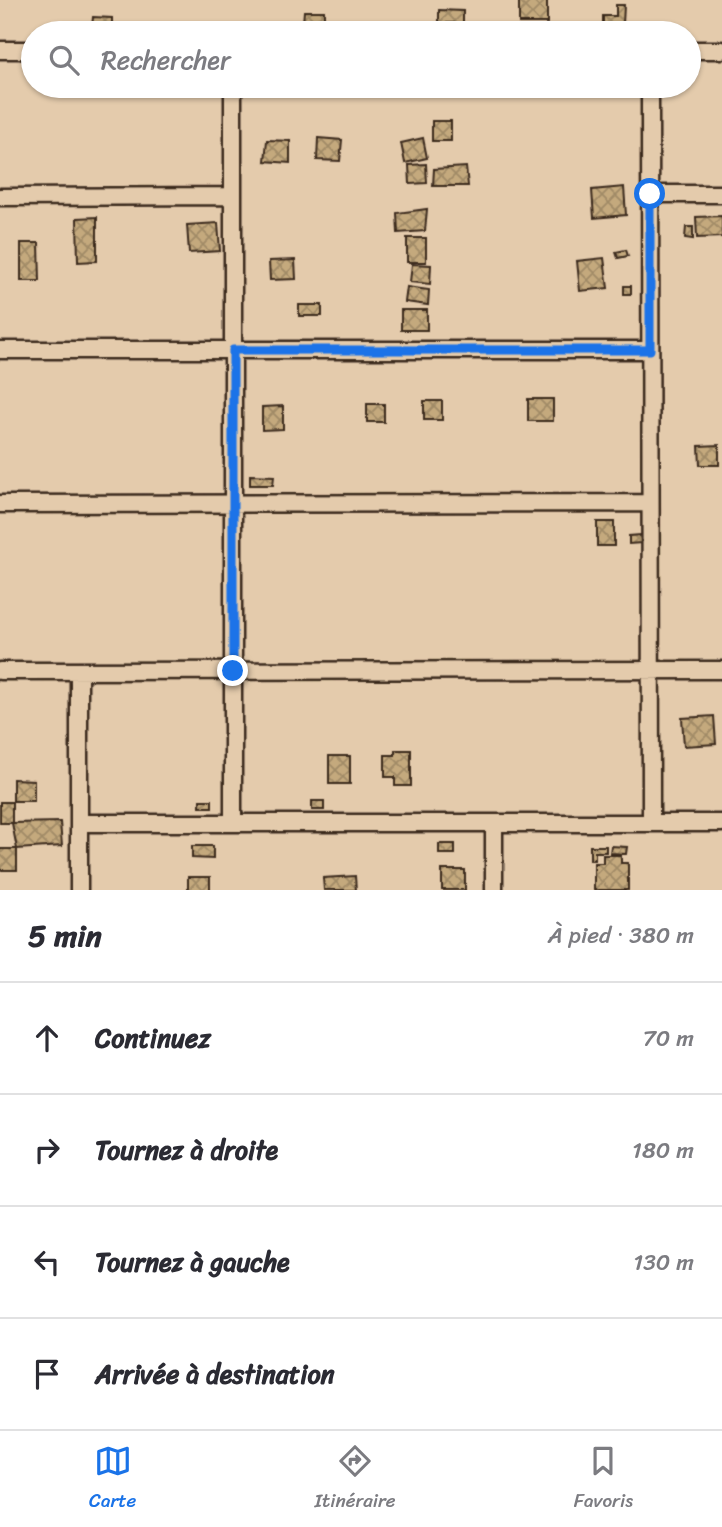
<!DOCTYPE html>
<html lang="fr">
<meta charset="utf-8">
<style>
:root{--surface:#fff;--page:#f2f2f3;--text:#2b2b33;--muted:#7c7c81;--line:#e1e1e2;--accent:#1a73e8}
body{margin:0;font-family:Sriracha,sans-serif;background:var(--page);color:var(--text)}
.stop{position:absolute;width:21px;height:21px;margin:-16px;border:5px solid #1a73e8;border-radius:50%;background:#fff}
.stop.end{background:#1a73e8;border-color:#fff;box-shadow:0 2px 7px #0008}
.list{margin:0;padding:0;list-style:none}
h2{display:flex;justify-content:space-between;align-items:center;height:91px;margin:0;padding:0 28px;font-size:30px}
h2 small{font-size:23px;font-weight:400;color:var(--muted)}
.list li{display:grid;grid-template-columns:46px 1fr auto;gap:21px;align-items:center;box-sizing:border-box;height:112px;padding:0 28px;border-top:2px solid var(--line)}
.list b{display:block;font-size:26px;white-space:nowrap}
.list em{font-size:23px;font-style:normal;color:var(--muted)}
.icon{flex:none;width:38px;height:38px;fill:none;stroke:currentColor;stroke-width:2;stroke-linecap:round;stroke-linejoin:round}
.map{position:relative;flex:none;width:722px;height:890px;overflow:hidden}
.search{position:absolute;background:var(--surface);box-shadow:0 2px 5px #0004;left:21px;right:21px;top:21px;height:77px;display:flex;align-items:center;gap:18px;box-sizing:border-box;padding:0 24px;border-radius:38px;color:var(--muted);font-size:26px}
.sheet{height:539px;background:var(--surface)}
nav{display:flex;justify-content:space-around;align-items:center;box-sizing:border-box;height:98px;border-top:2px solid var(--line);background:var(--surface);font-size:19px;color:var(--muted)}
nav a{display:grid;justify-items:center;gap:4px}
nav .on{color:var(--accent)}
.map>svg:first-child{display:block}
.building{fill:url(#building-cross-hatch);stroke:#3b2a1e;stroke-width:2}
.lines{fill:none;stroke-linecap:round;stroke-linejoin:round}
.street-casing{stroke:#3b2a1e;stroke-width:21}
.street{stroke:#e4cbac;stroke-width:16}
.route{stroke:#1a73e8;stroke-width:9}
</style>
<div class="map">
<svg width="722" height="890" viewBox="0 0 722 890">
<defs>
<pattern id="building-cross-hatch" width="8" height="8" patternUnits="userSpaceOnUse" patternTransform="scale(1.75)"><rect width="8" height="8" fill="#c4a97d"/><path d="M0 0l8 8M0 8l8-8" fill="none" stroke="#a08a66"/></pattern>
</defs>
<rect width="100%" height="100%" fill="#e4cbac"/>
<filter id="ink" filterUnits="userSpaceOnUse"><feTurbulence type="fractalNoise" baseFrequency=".0143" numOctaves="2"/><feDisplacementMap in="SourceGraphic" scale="14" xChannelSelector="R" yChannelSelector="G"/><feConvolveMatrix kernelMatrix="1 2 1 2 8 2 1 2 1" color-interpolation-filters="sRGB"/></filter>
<g filter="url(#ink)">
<path class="building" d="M519,0H547V23H519Z
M616,5H624L623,24H603V16H616Z
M439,10L463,11V23H439Z
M304,11H324V24L303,23Z
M93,17L112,18V28L92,27Z
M432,121H451V141H432Z
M318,138L342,140L340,161L317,160Z
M423,138L427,158L405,163L401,143Z
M267,140L290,141V163L265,161Z
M426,164L427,183L410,184L409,165Z
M466,167L468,186H433L434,169Z
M624,187L626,215L594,218L592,190Z
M427,209L425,231L398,233L397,213Z
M722,216V237L697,238L696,217Z
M97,217V261L78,262L77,218Z
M218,223L220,251L189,253L187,225Z
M686,227H693V239L685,238Z
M407,238H426V262H407Z
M21,243H39L40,281H21Z
M626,250L628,256L618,258L616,252Z
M604,258L608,288L580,291L577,261Z
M295,260L296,279L270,280L269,261Z
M412,264L431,265L430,284L410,282Z
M624,286H631V294H624Z
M407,287L429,290L428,305L405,302Z
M299,305H322V316H299Z
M401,310H427V330H401Z
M528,399H553V421H528Z
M424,401H442V420H424Z
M367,404H384V422H367Z
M283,406V429L262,430V407Z
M719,445V465H700L699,446Z
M250,475L274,476L273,485H250Z
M597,522H614V546H597Z
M640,535L641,543L629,544V536Z
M714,716L716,744L684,746L682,718Z
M395,750H411V786H395V777H385V755H395Z
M329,756H350V784H329Z
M13,779L34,780V801H13Z
M200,800H212V807H200Z
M312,801H324V810H312Z
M0,802H12V823H0Z
M60,822L62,846L17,849L12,823Z
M439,844H455V854H439Z
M192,846H213V859L192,858Z
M590,846H606V852H595V860H590Z
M611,846L627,847L626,854L610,853Z
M0,849H17V870H0Z
M603,855H621V863H628V890H594V863H603Z
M442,870H465V890H442Z
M355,876L356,890H324L323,878Z
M188,877H210V890H188Z"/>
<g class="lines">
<g class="street-casing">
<path id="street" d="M0,50H33
M689,50H722
M233,86V823
M650,86L651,823
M650,194H722
M0,197L233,196
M0,350H650
M0,504L650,503
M0,671L722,670
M79,671V890
M79,823H722
M494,823V890"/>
</g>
<use href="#street" class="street"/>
</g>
</g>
<g class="lines" filter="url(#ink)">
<path class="route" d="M233,671V350H650V194"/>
</g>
</svg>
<div class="stop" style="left:650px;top:194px"></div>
<div class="stop end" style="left:233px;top:671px"></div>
<div class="search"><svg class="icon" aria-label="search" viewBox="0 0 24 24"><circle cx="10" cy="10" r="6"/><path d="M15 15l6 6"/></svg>Rechercher</div>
</div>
<section class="sheet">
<h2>5 min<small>À pied · 380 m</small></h2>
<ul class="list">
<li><svg class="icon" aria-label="ahead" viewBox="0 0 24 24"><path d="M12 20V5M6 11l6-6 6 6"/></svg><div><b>Continuez</b></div><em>70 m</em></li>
<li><svg class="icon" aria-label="right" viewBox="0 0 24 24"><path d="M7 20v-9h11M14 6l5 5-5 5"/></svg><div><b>Tournez à droite</b></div><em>180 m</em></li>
<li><svg class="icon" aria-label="left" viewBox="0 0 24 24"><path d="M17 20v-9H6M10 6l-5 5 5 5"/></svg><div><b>Tournez à gauche</b></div><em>130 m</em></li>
<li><svg class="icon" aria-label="arrive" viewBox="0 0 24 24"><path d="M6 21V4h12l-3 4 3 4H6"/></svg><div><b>Arrivée à destination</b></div></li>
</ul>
</section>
<nav>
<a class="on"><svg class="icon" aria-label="map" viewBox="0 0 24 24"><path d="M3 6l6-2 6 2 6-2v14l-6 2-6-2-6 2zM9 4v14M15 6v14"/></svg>Carte</a>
<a><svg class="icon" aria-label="directions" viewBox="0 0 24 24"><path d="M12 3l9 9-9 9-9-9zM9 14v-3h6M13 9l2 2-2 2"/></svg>Itinéraire</a>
<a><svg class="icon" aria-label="saved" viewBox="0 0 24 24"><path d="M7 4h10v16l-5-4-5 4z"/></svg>Favoris</a>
</nav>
